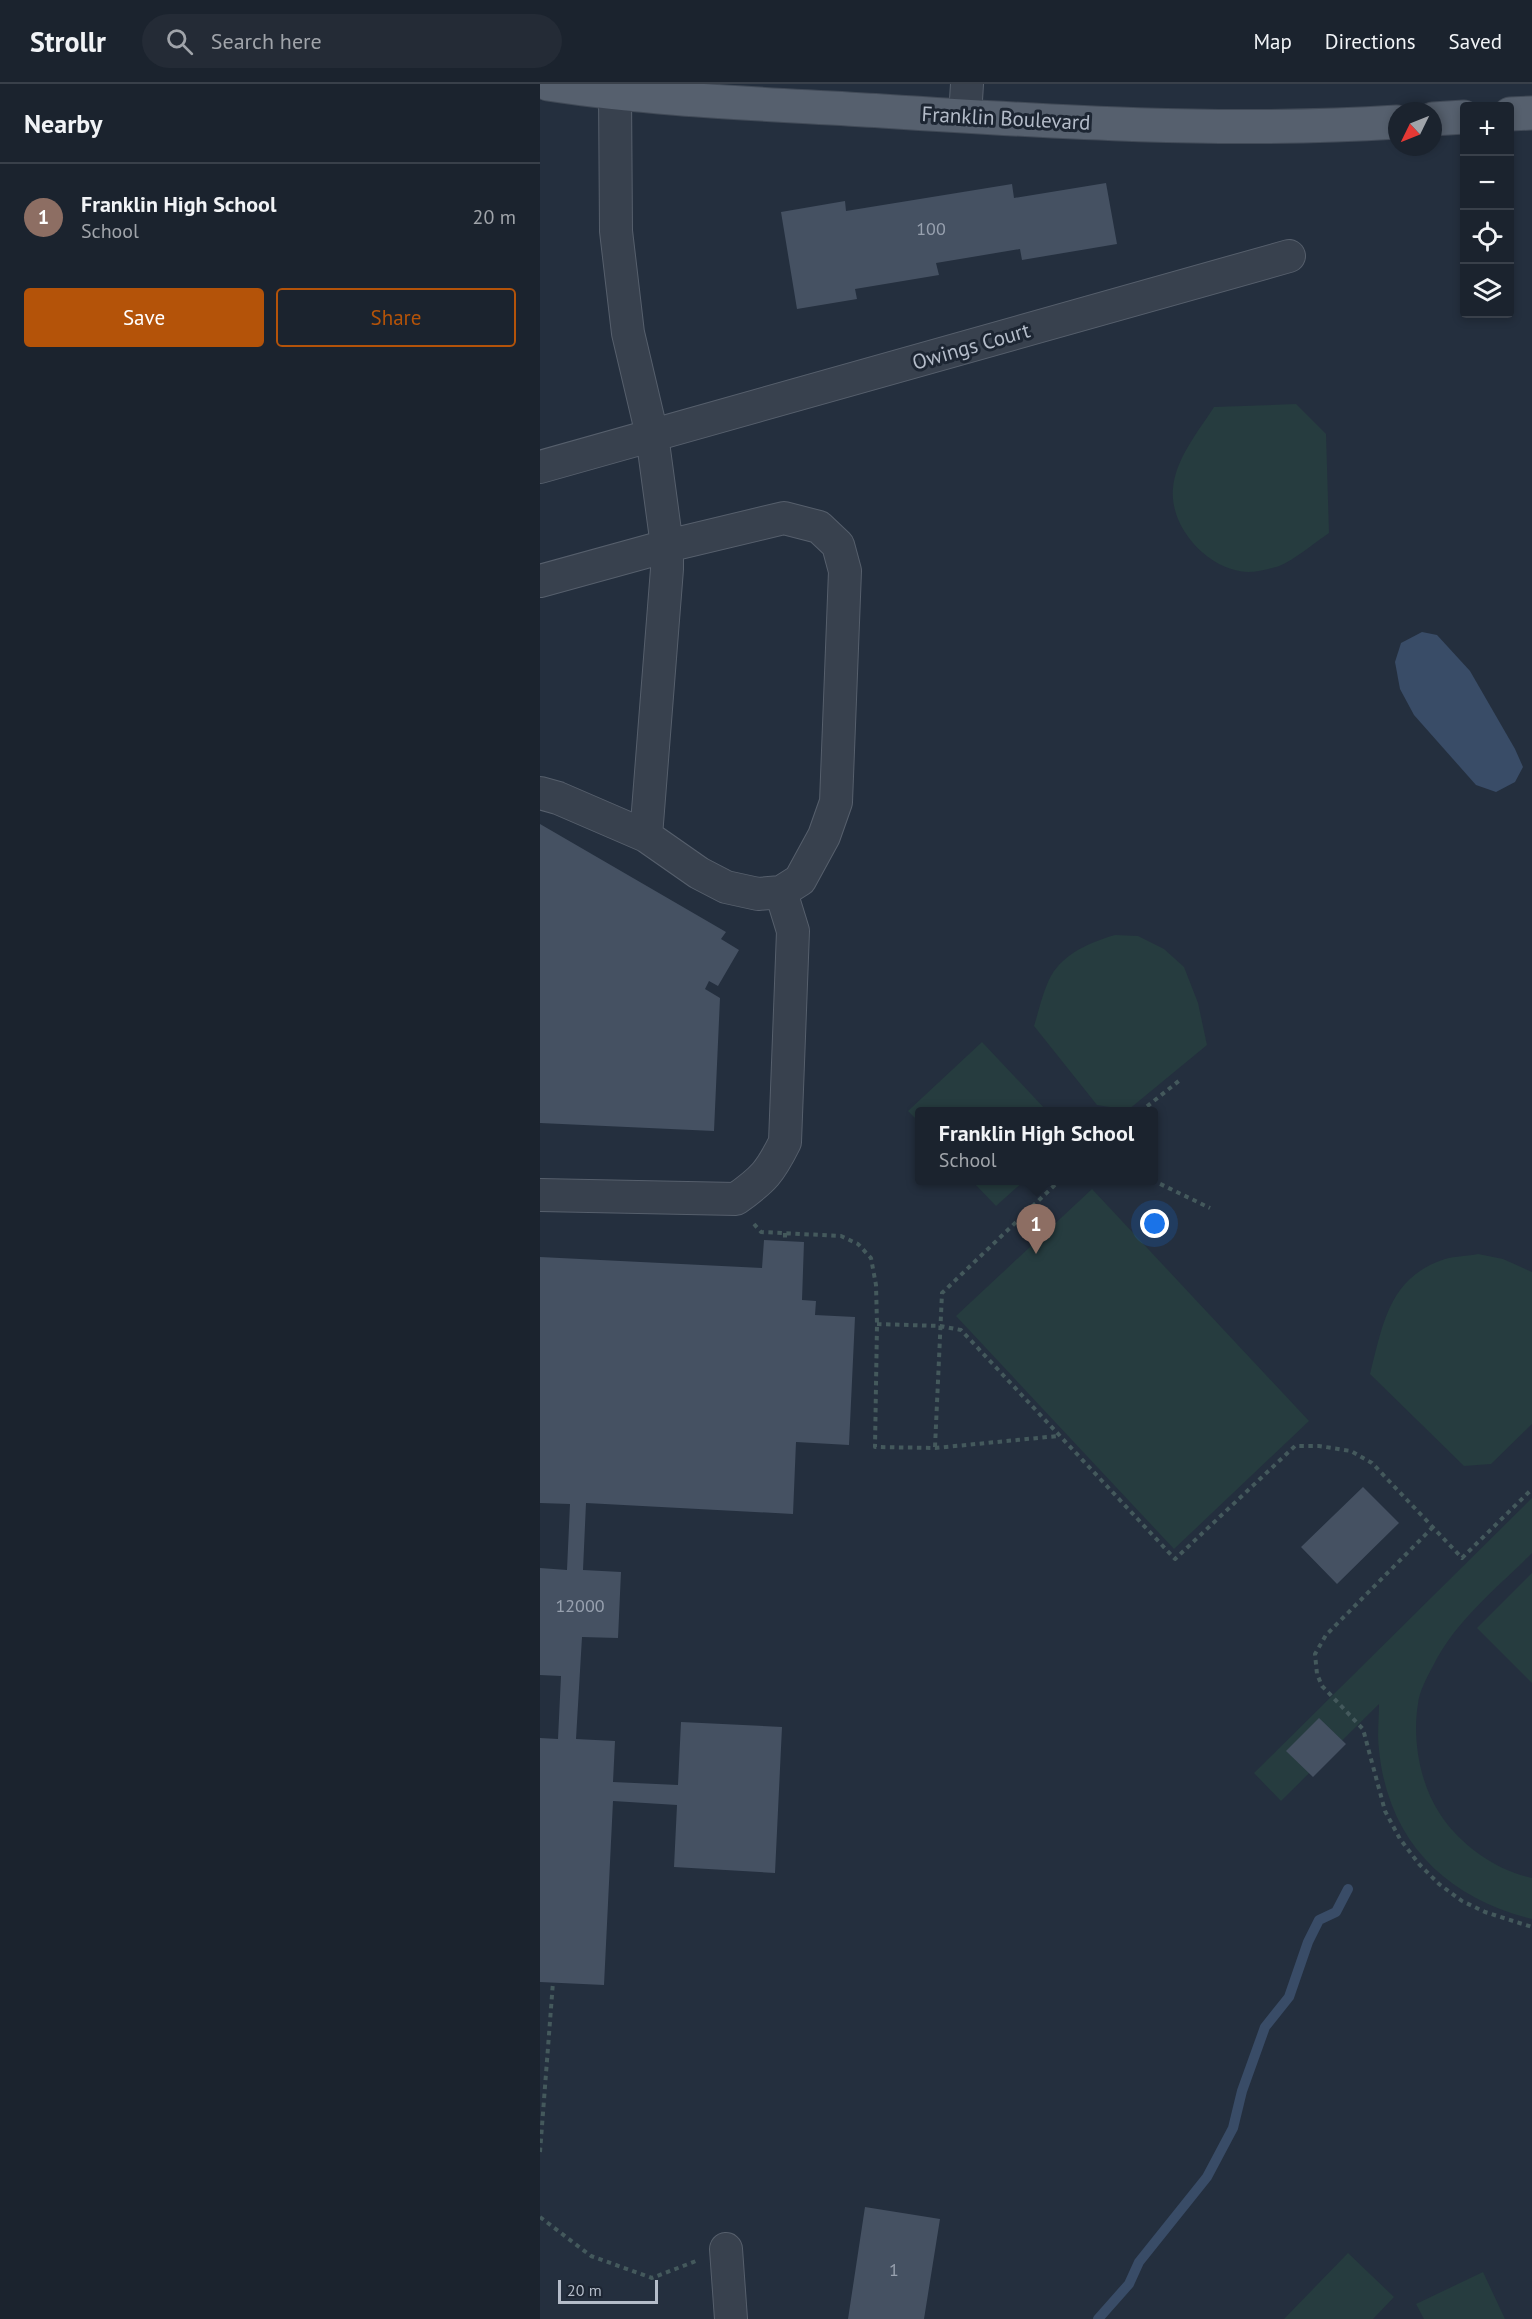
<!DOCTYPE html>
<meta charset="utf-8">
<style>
:root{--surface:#1b232e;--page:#242b36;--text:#f1f3f6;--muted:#a0a4aa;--line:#39404a;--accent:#b45309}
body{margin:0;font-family:"PT Sans",sans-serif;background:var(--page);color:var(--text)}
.controls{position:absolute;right:18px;top:18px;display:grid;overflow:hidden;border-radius:6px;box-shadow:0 3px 9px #0003}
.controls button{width:54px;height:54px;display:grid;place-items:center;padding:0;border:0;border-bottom:2px solid var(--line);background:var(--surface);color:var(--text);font:30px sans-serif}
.compass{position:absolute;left:848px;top:18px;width:54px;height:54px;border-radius:50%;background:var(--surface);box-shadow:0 3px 9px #0003;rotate:227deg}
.scale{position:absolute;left:18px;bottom:15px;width:100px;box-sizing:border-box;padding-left:6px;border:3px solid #b4bcc9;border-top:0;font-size:16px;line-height:21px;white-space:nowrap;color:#b4bcc9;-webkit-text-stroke:4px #1d2633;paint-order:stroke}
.you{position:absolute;left:615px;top:1140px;width:21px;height:21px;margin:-15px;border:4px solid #fff;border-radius:50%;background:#1a73e8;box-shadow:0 0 0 9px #1a73e833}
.badge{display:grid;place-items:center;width:39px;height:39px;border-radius:50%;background:var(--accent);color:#fff;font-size:20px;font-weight:700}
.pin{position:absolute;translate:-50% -50px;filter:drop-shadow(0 2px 3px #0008)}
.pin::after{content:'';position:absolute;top:32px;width:21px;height:18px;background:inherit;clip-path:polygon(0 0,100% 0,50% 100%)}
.popup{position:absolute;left:375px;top:1023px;width:243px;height:78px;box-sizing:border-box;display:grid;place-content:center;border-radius:6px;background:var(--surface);filter:drop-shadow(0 2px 4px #0005);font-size:20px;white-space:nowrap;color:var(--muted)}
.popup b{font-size:22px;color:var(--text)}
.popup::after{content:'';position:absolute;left:50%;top:100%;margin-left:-12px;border:12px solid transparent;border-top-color:var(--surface)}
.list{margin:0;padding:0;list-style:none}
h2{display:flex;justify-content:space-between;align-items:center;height:78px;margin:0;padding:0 24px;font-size:26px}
h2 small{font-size:20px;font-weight:400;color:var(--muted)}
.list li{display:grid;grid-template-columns:39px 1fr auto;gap:18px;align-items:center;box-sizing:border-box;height:108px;padding:0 24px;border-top:2px solid var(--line)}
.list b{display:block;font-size:22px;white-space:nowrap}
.list p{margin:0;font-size:20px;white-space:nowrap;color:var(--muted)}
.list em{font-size:20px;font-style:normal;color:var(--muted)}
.actions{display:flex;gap:12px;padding:18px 24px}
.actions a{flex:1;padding:14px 0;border:2px solid var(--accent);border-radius:6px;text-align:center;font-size:21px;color:var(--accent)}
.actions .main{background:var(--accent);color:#fff}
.icon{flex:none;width:33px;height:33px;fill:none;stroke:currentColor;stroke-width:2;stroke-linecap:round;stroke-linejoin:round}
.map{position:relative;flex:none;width:992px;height:2235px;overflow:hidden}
header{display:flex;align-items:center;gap:36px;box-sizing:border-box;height:84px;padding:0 30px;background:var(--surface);border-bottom:2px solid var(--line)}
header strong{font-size:28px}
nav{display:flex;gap:33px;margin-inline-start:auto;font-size:21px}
.search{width:420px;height:54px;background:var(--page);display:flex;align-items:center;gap:15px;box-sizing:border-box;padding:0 21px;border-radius:33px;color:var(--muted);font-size:22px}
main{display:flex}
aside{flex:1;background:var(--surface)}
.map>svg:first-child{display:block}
.green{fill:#263c3f}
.water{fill:#394c67}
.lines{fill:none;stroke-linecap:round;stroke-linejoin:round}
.stream{stroke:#394c67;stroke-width:10}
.building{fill:#455162}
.minor-casing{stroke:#565f6c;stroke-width:34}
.major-casing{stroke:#414a57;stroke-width:35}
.path{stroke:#44595c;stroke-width:4;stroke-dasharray:4.5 4.5;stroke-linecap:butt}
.minor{stroke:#38414e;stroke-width:32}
.major{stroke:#56606e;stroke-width:33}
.labels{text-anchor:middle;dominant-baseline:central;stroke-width:6;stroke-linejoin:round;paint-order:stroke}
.number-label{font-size:18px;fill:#98a1af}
.street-label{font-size:21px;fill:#b4bcc9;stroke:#1d2633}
</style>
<header>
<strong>Strollr</strong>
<div class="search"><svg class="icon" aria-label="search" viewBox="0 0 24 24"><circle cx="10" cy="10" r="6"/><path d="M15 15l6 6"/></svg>Search here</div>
<nav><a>Map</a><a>Directions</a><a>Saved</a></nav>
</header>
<main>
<aside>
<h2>Nearby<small></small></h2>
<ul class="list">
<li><span class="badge" style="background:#8d6e63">1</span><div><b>Franklin High School</b><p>School</p></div><em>20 m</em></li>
</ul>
<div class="actions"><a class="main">Save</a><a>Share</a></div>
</aside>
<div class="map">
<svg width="992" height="2235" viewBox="0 0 992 2235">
<rect width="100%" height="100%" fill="#242f3e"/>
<path class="green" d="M756,320L786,350L789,449C777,457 749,480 736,483C728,485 717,488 708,488C669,487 629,444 633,404C636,374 658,348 674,323Z
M575,851L598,852L624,865L644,883L658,919L667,961L588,1026L557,1021L494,942C499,926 503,907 511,892C524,869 551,858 575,851Z
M442,958L507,1027L379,1028V1038L368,1027Z
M432,1097H484L456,1122Z
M552,1105L769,1337L634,1465L416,1232Z
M938,1170L963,1175L992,1188V1340L951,1380L924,1382L830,1290C843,1240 849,1193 905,1175C915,1172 928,1172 938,1170Z
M992,1414V1469C957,1504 915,1537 893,1582C887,1593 879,1608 878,1620C872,1655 880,1700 900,1730C919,1760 957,1787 992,1794V1835C906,1814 848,1757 839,1666C837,1651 839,1635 839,1620L741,1717L714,1689Z
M992,1489V1599L937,1544Z
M808,2169L854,2213L833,2235H744Z
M943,2188L965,2235H884L876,2220Z"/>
<path class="water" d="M882,548L897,551L930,587L975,665L983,683L975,698L956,708L936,701L874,631L860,605L855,578L861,559Z"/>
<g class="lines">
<path class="stream" d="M558,2235L589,2200L599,2178L667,2093L693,2044L702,2007L725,1943L749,1913L768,1858L779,1836L796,1828L808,1805"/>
</g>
<path class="building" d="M566,99L577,160L482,176L480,165L396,179L399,191L315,205L317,215L257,225L241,128L305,117L306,127L472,100L474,114Z
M0,740L186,848L181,855L199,866L178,902L169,897L165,905L180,914L174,1047L0,1039Z
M224,1156L264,1158L262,1216L276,1217L275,1231L315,1233L309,1361L256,1358L253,1430L46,1419L43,1486L81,1488L78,1554L42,1553L36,1655L75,1657L73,1698L138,1701L141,1638L242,1643L235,1789L134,1783L137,1721L73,1717L64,1901L0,1898V1654L18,1655L21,1592L0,1591V1484L27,1486L30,1420L0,1419V1173L222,1184Z
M823,1403L859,1439L797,1500L761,1463Z
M779,1634L806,1660L773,1693L746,1667Z
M325,2123L400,2135L384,2235H308Z"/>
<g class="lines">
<g class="minor-casing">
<path id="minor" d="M75,10L76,147L88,249L112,351L127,462V485L106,752
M425,32L427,0
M0,383L749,172
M0,497L127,462L244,434L279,443L298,461L305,487L296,718L284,752L260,796L241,808L218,810L186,803L159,789L106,752L18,714L0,709
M0,1111L196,1115C224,1095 230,1088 245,1058L253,847L241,808
M186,2165L191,2235"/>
</g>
<g class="major-casing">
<path id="major" d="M8,0C118,17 230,20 342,27C513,38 685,49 857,38
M970,30L992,29
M893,35L924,33"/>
</g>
<path class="path" d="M600,1028L640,996
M612,1096L670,1124
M214,1140L221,1148L301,1152L318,1160L331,1174L336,1201L337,1240L335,1363L395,1364L518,1352
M245,1149V1157
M337,1240L400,1242L421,1246L635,1475L755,1362H779L811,1367L832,1379L922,1474L992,1405
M395,1363L402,1209L520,1096
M893,1443L786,1551L775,1570L777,1590L782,1602L823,1645L845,1727L860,1755L879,1780L899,1800L922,1817L945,1828L992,1843
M0,2068L13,1898
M0,2133L51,2172L112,2194L156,2177"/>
<use href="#minor" class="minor"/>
<use href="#major" class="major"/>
</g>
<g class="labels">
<g class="number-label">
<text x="391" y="144">100</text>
<text x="40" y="1521">12000</text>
<text x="354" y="2185">1</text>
</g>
<g class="street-label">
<text transform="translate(466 34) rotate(3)">Franklin Boulevard</text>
<text transform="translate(431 262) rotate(-16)">Owings Court</text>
</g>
</g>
</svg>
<div class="controls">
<button>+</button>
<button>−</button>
<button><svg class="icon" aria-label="locate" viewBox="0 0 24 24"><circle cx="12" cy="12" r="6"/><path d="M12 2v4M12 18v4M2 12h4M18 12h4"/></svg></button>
<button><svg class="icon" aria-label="layers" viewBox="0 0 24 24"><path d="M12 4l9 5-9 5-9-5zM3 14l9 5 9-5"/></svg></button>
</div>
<svg class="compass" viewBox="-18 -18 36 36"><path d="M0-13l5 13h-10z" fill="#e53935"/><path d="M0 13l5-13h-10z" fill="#a0a4aa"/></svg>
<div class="scale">20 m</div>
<div class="you"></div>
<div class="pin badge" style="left:496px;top:1170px;background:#8d6e63">1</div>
<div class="popup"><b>Franklin High School</b>School</div>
</div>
</main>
